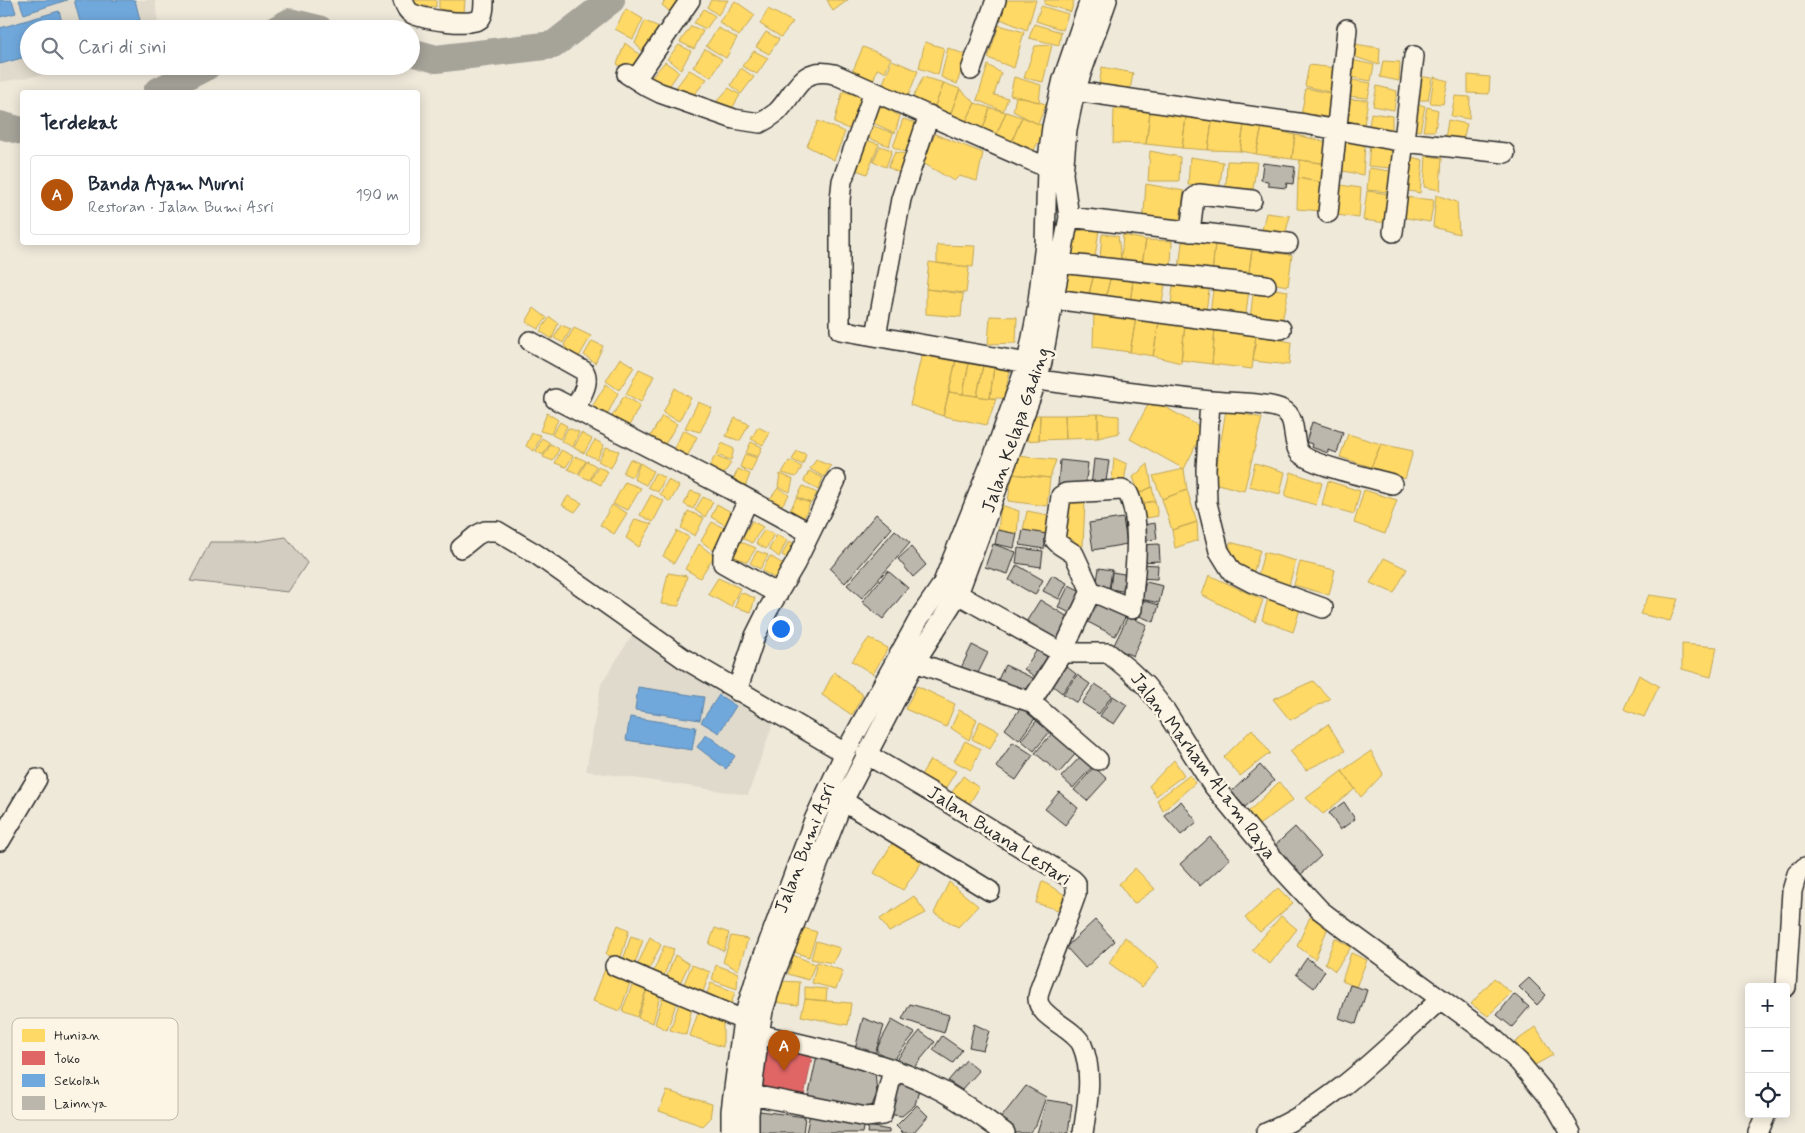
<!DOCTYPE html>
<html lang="id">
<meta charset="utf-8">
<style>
:root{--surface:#fff;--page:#f2f2f3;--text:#1f2937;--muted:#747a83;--line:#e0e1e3;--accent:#b45309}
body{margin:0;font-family:Mynerve,sans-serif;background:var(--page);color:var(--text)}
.controls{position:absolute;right:15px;bottom:15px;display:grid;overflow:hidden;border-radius:5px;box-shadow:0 2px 12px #0003}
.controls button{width:45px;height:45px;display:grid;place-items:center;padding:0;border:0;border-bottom:1px solid var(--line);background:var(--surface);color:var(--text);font:25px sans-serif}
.you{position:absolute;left:780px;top:628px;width:18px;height:18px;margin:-12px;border:4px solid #fff;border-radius:50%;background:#1a73e8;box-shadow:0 0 0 8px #1a73e833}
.badge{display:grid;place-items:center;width:32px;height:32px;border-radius:50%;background:var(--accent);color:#fff;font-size:16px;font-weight:700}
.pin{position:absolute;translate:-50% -41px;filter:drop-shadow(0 1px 2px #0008)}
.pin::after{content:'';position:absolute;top:26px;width:18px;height:15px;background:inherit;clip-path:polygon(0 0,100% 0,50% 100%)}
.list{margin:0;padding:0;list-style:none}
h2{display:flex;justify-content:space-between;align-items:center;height:65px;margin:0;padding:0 20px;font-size:21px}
h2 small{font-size:16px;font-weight:400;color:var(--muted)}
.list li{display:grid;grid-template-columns:32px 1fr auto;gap:15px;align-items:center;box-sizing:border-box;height:80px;margin:0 10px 10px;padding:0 10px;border:1px solid var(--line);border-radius:5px}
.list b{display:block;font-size:19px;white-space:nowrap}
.list p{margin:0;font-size:16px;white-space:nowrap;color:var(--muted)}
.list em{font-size:16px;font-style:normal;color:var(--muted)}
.icon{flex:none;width:28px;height:28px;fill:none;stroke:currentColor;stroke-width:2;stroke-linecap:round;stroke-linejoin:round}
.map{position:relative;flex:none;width:1805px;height:1133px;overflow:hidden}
.search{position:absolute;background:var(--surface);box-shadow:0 2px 12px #0003;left:20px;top:20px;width:400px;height:55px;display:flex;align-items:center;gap:12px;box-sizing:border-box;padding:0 18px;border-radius:28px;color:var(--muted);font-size:19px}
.panel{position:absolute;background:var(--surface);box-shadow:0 2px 12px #0003;left:20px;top:90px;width:400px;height:155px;border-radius:5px}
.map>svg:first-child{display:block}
.built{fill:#e0dacc}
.green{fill:#d2cdc0;stroke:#7e7c76}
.homes{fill:#ffd966;stroke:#bfa554}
.shops{fill:#e06666;stroke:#aa5454}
.schools{fill:#6fa8dc;stroke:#5b82a7}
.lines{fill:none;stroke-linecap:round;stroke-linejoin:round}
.river{stroke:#a6a399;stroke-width:28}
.building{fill:#bcb7ac;stroke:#2b2b2b}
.minor-casing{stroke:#2b2b2b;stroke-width:22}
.minor{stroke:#fcf5e5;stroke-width:19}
.labels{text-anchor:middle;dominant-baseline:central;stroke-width:5;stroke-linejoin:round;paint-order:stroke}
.street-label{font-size:19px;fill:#2b2b2b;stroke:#fcf5e5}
.key{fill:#fcf5e5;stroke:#bdb8ad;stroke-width:1}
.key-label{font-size:14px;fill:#2b2b2b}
</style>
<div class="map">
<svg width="1805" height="1133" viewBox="0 0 1805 1133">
<rect width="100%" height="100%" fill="#efe9da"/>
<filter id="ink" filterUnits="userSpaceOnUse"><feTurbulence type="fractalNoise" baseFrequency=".02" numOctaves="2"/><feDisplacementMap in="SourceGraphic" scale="10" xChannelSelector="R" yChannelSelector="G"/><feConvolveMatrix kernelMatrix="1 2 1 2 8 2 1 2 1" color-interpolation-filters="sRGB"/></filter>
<g filter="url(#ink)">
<path class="built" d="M0,0H155L158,23L150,29H29V66H96L0,82Z
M633,634L773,723L748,795L586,771L601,684Z"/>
<path class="green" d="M286,537L307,563L288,592L190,581L210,542H254Z"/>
<path class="homes" d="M410,0H436V7L411,5Z
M439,0H465L464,13L439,9Z
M665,0H685L675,16L662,5Z
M711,0H728L718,15L707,7Z
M827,0H848L833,11Z
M1004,0H1036L1027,30L998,18Z
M1045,0H1074L1071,12L1044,4Z
M735,1L755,15L739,36L719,22Z
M1041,6L1068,14L1063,30L1036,21Z
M626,9L643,19L633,39L615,29Z
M704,9L715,16L706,29L694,23Z
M768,9L793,22L781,37L760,24Z
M645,21L664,29L645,54L635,43Z
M1034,24L1061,32L1059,45L1029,38Z
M999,25L1024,32L1014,68L988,58Z
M691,26L703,31L694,49L680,42Z
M718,28L737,38L726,58L706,46Z
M766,32L779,39L769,54L756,47Z
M925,42L944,48L938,75L919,68Z
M625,43L644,58L632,75L617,64Z
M1354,44L1380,48L1379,65L1352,56Z
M679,45L691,51L681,69L667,59Z
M1052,45L1043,82L1024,78L1035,46Z
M863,47L891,58L885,72L877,69L872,84L851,75Z
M948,48L966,55L957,84L941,77Z
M705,49L722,59L711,77L693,67Z
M754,51L768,58L757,74L742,66Z
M892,60L918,71L906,101L881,89Z
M1352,60L1374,65L1371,81L1349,77Z
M1383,61L1400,62L1399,81L1380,77Z
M665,62L679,72L666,91L648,81Z
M988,65L1001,73L994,95L1008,98L1003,111L977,100Z
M1309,65L1336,68L1333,93L1305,86Z
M1102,67L1133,73L1130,91L1099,85Z
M741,68L754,77L741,94L731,85Z
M689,70L707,79L690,100L675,89Z
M1468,75L1490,77L1489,94L1468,93Z
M1416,76L1432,78L1428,100H1414Z
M923,77L944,83L932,113L910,104Z
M1014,77L1041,85L1039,102L1010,95Z
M1434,77L1448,81L1443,104L1430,103Z
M1346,79L1371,83L1368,98L1345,96Z
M944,83L960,89L948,120L932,113Z
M1377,86L1397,91L1394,110L1373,106Z
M729,88L740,95L730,112L717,101Z
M1306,88L1333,94L1327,126L1300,121Z
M960,89L975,103L963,128L948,120Z
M843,91L864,98L854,131L834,123Z
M1016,96L1046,104L1038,124L1013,111Z
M1455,96L1470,97L1469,119L1451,116Z
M1344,99L1368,100L1363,131L1340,128Z
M875,103L900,116L895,133L869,121Z
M975,103L990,108L981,135L963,128Z
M1413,103L1425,106L1420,131L1411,130Z
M1427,107L1438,110L1435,131H1423Z
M990,108L1006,112L995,138L981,135Z
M1114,109L1150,112L1146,144L1113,143Z
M1006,112L1022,117L1010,146L995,138Z
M1150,112L1186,117L1182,148L1146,144Z
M1371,113L1392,116V131L1369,127Z
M1022,117L1046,127L1032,154L1010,146Z
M1186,117L1212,120L1208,150L1182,148Z
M903,119L919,124L910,154L893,147Z
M1212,120L1244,124L1240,151L1208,150Z
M1448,120L1467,124L1461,147L1444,146Z
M818,121L845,132L834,160L807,146Z
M868,124L893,133L889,146L866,137Z
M1244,124L1262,127L1256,154L1240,151Z
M1262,127L1295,135L1292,159L1256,154Z
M935,134L983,153L977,181L959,176L954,181L923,163Z
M1295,135L1328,142L1323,163L1292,159Z
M862,139L879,144L867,174L851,168Z
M1342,140L1365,144L1363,175L1338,170Z
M1370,145L1394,148L1391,168L1368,166Z
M880,146L892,150L886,167L873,162Z
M1150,151L1180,157L1179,181H1148Z
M895,152L909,155L901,174L888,167Z
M1408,156L1423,160L1420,193L1404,190Z
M1426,156L1442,158L1440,190L1424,187Z
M1190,157L1223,162L1219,190L1188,185Z
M1300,160L1326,164L1324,183L1298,178Z
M1227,161L1257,162L1253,189L1226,187Z
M1369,168L1390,171L1388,192L1367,190Z
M1298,178L1324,183L1322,211L1297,209Z
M1146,184L1184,191L1179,228L1143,224Z
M1340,185L1361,188L1359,218L1337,215Z
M1367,191L1389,194L1387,223L1363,220Z
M1436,195L1457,202L1459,234L1433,227Z
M1403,197L1434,200L1430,222L1401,217Z
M1266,213L1290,216L1284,239L1261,234Z
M1099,229L1095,258L1072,255L1075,231Z
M1102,234L1118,236L1121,260L1100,259Z
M1123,235L1146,240L1142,264L1121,260Z
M1146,240L1172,241L1171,268L1142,264Z
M1182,242L1215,243L1212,275L1179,270Z
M1215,243L1252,250L1248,279L1212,275Z
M937,245L975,246L973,267L937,263Z
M1252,250L1292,255L1288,286L1248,279Z
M929,262L969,268L966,293L926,289Z
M1068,266L1095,270L1089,295L1063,294Z
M1095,270L1112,272L1105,299L1088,297Z
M1112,272L1134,273L1130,303L1105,299Z
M1134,273L1166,279L1161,309L1130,303Z
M1174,279L1210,283L1205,318L1170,312Z
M1214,283L1249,289L1246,314L1210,313Z
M1254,286L1288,291L1282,322L1250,319Z
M926,289L963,294L961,317L926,314Z
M534,308L547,318L538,329L526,322Z
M1094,311L1136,318L1130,352L1093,347Z
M990,316L1017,317L1016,343L988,344Z
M550,317L558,323L552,339L540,331Z
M1136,318L1159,322L1153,356L1130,352Z
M1159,322L1185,325L1181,363L1153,356Z
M561,325L571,329L563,343L554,338Z
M1185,325L1215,328L1212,364L1181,360Z
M574,328L591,336L577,360L565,356L567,349L564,345Z
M1215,328L1256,335L1252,369L1212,364Z
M1256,335L1291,342L1289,365L1253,361Z
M592,341L603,346L595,363L584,355Z
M922,353L956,360L943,416L910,405Z
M620,358L634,367L619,390L606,381Z
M956,360L969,363L963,394L949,392Z
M969,363L983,365L977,396L963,394Z
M983,365L994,367L990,398L977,396Z
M994,367L1010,371L1004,398H990Z
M639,369L654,376L641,402L626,394Z
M606,384L618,393L607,415L592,407Z
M675,388L691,398L679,421L663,413Z
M949,392L996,399L987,425L943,416Z
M624,396L640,405L629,426L611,418Z
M1151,399L1204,429L1184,469L1130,439Z
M698,402L712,408L700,432L685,428Z
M1226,410L1262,418L1244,491L1214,483Z
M547,413L558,420L551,434L540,431Z
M1098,414L1119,416V433L1098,438Z
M1098,414V438L1066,439L1065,415Z
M1032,415H1040L1039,440L1027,441Z
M1040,415H1065L1066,439L1039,440Z
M662,416L677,424L664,446L650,437Z
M735,418L749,424L740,441L726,436Z
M560,422L567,426L560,439L552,435Z
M758,427L770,433L763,445L751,439Z
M568,428L579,432L573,447L561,441Z
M683,430L697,437L687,457L674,450Z
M532,433L541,435L534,451L526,446Z
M581,433L592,439L584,453L574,448Z
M1348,434L1381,444L1371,467L1340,457Z
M542,438L550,443L543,455L536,451Z
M595,440L604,445L597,459L586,454Z
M751,442L762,447L758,457L746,453Z
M722,443L734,449L731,460L717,455Z
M551,444L559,449L553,461L543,457Z
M1381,444L1413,451L1405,479L1371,467Z
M606,447L619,451L611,468L598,461Z
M561,450L573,456L566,467L555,463Z
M797,451L806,454L803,465L792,460Z
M745,454L757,458L751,472L740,467Z
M575,456L586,461L578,474L568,469Z
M715,456L731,463L723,475L709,467Z
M1017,456L1056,460L1050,478L1012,474Z
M1114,458L1127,464L1124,482L1112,480Z
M630,459L639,463L632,477L623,473Z
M816,460L831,466L824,477L810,469Z
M587,461L596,466L590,480L579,475Z
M789,461L802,467L796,477L782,473Z
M640,463L653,471L646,485L634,479Z
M1255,463L1285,472L1280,494L1249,486Z
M1148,464L1152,487L1139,493L1133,477Z
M598,466L608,472L601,485L591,480Z
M738,469L750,474L745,487L733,480Z
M1184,469L1187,490L1162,499L1153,476Z
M809,471L823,478L818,490L804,481Z
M1291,472L1322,483L1316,505L1285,496Z
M655,473L665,478L658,492L648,487Z
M780,474L793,479L790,492L778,487Z
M1012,474L1050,478L1047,506L1008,501Z
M668,480L679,486L670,502L660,494Z
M1328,481L1360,491L1354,514L1322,505Z
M625,482L641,488L628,510L613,504Z
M803,486L817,493L811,503L797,497Z
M1152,487L1155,501L1138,504L1139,493Z
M778,488L789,495L782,505L770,499Z
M1187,490L1197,522L1172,530L1162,499Z
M1364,490L1397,500L1385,534L1354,523Z
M691,491L701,494L693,509L684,504Z
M651,495L664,501L653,522L640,515Z
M568,496L582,503L575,512L562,505Z
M703,497L713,502L705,517L695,510Z
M796,498L810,503L804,518L790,511Z
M1085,500L1083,546L1062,540L1066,501Z
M1155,501L1158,516L1141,519L1138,504Z
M717,504L738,516L730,528L711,517Z
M612,505L627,513L614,534L600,525Z
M1001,505L1019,511L1017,534L998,530Z
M688,511L704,518L695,536L681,528Z
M1027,511L1048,515L1047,534L1023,530Z
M635,519L652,524L639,547L626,538Z
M752,521L763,527L752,543L742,538Z
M712,522L726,529L714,551L701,541Z
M1197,522L1198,540L1175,548L1172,530Z
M764,530L774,534L766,549L756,543Z
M677,531L689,537L674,563L663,556Z
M777,535L787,540L779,557L769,549Z
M789,541L799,546L791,560L782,555Z
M741,542L756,548L747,562L733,556Z
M1230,542L1260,550L1253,574L1229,562Z
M699,544L714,556L700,578L685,569Z
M757,551L768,555L760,569L750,563Z
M1264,552L1296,561L1289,585L1258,576Z
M770,556L786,566L778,580L762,571Z
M1384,558L1407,569L1394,593L1370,583Z
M1300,562L1335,570L1329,595L1294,585Z
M668,573L687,576L679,606L661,604Z
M1209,575L1263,600L1255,622L1202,595Z
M718,578L740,588L731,607L708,594Z
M740,592L755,598L751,612L735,607Z
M1649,595L1678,599L1670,621L1640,614Z
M1268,598L1301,606L1293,632L1262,620Z
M869,638L888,648L873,674L852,661Z
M1682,644L1717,647L1711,677L1682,669Z
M834,672L863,695L852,715L822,695Z
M1639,675L1659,686L1644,717L1624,709Z
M1313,681L1330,699L1290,720L1273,699Z
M917,686L955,704L946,727L905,709Z
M959,710L977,719L969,740L951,728Z
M980,721L999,731L990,749L972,739Z
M1328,724L1345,751L1306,770L1290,751Z
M1252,729L1270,753L1240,776L1224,757Z
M965,741L981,749L971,770L954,761Z
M1371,751L1383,774L1361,797L1342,771Z
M930,760L956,771L942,794L918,780Z
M1174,760L1184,775L1156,796L1149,786Z
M1342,771L1355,789L1323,814L1306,798Z
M1190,775L1195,783L1163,811L1157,800Z
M963,776L979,788L966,809L948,798Z
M1279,782L1293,800L1256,827L1246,814Z
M893,842L924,859L903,890L874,873Z
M1135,868L1155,889L1134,904L1119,884Z
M1042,881L1065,895L1058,910L1036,903Z
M949,882L978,906L958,927L934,913Z
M1278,888L1293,903L1260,932L1245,918Z
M914,896L926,913L889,932L880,919Z
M1281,916L1297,929L1270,964L1252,950Z
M1310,917L1329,925L1315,959L1297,946Z
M618,925L629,930L620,961L606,954Z
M800,927L817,932L809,957L794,952Z
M715,928L729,933L724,951L709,944Z
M631,936L643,940L634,966L622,963Z
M731,936L748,939L738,970L723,962Z
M650,937L661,945L647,973L637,966Z
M1125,937L1159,967L1142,987L1109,963Z
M1335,938L1351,947L1335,971L1325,963Z
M816,941L840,948L833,963L811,959Z
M664,946L674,949L663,978L652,975Z
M1351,953L1367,960L1356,987L1342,981Z
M675,955L689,964L679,985L665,981Z
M793,955L815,964L809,980L788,974Z
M817,962L843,971L836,989L812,983Z
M692,965L710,972L702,995L683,986Z
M716,965L738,973L737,989L712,980Z
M605,969L631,980L620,1011L593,1001Z
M1494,978L1511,993L1488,1016L1471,1004Z
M778,981L800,982L798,1005L774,1002Z
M633,983L646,990L637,1017L622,1011Z
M711,983L735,992L730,1007L705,998Z
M648,986L661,992L653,1023L638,1018Z
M805,987L827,989L826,1001L805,999Z
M664,992L678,998L667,1030L655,1024Z
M805,999L851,1003L848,1025L801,1016Z
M679,1004L692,1008L686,1035L670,1030Z
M699,1010L723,1017V1047L690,1036Z
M1536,1027L1553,1055L1533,1066L1515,1042Z
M667,1091L712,1104L710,1119L703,1126L659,1111Z"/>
<path class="shops" d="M765,1041L813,1053L804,1096L757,1089Z"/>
<path class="schools" d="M0,0H12L16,13L0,17Z
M19,0H67L24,14Z
M74,0H135L142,28L82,29Z
M59,11L64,29H29V56L0,64V28Z
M638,687L704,697L700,720L635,710Z
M719,695L736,706L719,733L701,722Z
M630,717L696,727L692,750L626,740Z
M706,734L735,756L726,769L697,747Z"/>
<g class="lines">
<path class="river" d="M277,29L290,22L319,29
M411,52L436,59L553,45L611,0
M157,92L207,66
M0,125L22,131"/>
</g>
<path class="building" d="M1263,163L1295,167L1293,184L1287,183L1286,188L1268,186V181L1261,180Z
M1312,422L1343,432L1337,453L1328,450V453L1311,447L1312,444L1306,442Z
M1094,459L1109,461L1105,488L1091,486Z
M1060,460L1088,463L1085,489L1058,486Z
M876,514L892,528L845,583L830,569Z
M1123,518L1127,544L1093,550L1089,523Z
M1155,523L1157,539L1139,541L1137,526Z
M895,530L910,543L862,598L847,585Z
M998,530L1017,534L1014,548L995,544Z
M1023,530L1047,534L1044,549L1020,545Z
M993,544L1016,552L1008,574L985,567Z
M1159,544L1160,561L1139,562V545Z
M911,547L926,565L913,577L898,559Z
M1018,548L1043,551L1041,567L1016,563Z
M1139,564L1158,565L1157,579L1138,578Z
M1017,565L1043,580L1035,595L1009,580Z
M1099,568L1112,570L1109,590L1096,588Z
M888,571L908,588L883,619L862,602Z
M1112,572L1130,575L1128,592L1110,589Z
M1052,575L1067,583L1059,599L1043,591Z
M1146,582L1163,586L1159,603L1141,599Z
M1069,585L1083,592L1072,614L1058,607Z
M1095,598L1127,614L1115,636L1084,620Z
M1040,600L1073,620L1059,643L1026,622Z
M1142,600L1159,605L1154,622L1137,615Z
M1128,616L1147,625L1133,656L1113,647Z
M972,645L988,653L977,675L961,668Z
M1037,650L1051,659L1038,679L1024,669Z
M1062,663L1076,674L1062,693L1048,682Z
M1005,665L1035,679L1026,698L996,684Z
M1077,675L1090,684L1077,703L1063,694Z
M1095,684L1112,695L1099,714L1082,703Z
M1113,696L1127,705L1114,724L1100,716Z
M1022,706L1036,717L1019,740L1005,729Z
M1039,718L1052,729L1034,751L1021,740Z
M1054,731L1078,751L1059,773L1035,753Z
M1013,742L1033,755L1016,780L996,767Z
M1082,755L1093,766L1073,788L1061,777Z
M1260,765L1274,781L1245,807L1231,792Z
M1094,767L1107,779L1087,801L1074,790Z
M1059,792L1078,808L1065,825L1045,809Z
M1181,801L1197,822L1181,835L1164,815Z
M1344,802L1355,819L1340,830L1329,813Z
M1295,827L1321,856L1297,878L1271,849Z
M1210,837L1230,859L1200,886L1180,864Z
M1095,920L1115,941L1085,968L1066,947Z
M1307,958L1325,971L1314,988L1296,974Z
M1529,978L1546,995L1537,1005L1519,987Z
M1350,985L1367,990L1356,1024L1339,1018Z
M1514,994L1529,1007L1512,1027L1497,1015Z
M910,1004L949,1015L944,1033L902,1019Z
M863,1018L884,1026L874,1057L854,1053Z
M892,1020L915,1033L892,1062L876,1050Z
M974,1024L989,1031L983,1050L969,1047Z
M920,1031L935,1042L911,1071L893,1064Z
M942,1036L962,1050L953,1063L933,1050Z
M817,1056L875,1071L877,1094L869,1112L808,1098Z
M966,1060L979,1071L962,1090L948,1081Z
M893,1078L920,1086L915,1105L902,1116L886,1114Z
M1026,1086L1046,1097L1036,1125L1029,1133H1015L1000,1119Z
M1047,1100L1072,1104L1068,1133H1037Z
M917,1105L928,1116L913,1133H903L896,1126Z
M752,1110L805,1117L803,1133H765L750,1129Z
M810,1113L864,1123L862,1133H806Z
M868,1126L889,1130V1133H867Z"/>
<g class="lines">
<g class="minor-casing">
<path id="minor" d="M403,0C405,5 406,10 411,13C421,19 471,27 480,19C484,14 484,6 484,0
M971,70L996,0
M627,74L646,86L660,93L734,119L760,123C766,120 772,116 777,112C797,92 799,66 834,74L1057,172
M636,79L690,0
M1075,91L1305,124L1404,142L1505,153
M874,92L842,181L840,200V330L1027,363
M1328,213L1347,29
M1069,217L1288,243
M1190,232L1194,198L1199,194L1252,200
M1393,232L1414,56
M1060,263L1266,285
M1054,299L1281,329
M876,336L901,199L929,115
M530,341L584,371C591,383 580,397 575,409
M1037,380C1095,387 1153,395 1211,401C1228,403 1269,402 1283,410C1298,418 1291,440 1299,452C1308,465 1373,478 1392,484
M555,399L726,487L810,533
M1210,401L1206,469L1207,503L1219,551L1232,572L1253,583L1323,608
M748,500L723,555V563L778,594
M461,548L477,535L485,531H497L536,554L683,658L845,753
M947,588L1062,653H1108L1129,670L1146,686L1165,710L1211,783L1282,869L1320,910L1345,929L1489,1034L1519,1062L1556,1107L1571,1133
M1091,591L1132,609C1134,575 1143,525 1128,493L1122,490L1066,493L1061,496L1055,540L1060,545L1074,554L1091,591L1062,653L1031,702L1098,760
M915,662L1031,702
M737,691L755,636L768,610L795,564L836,480
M866,754L944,800L1072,879L1076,883V894C1067,921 1055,947 1046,973C1043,982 1038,990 1038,999C1038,1017 1074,1028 1082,1045C1094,1072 1087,1106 1083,1133
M843,801L990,891
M0,841L37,779
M615,966L743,1020
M1786,987L1792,891L1797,874L1805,867
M759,1034C819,1049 883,1060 938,1089C962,1101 983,1118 1005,1133
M752,1095L866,1117L882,1115L893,1070
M731,1133V1111L743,1020L758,971L814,820L845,753L920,617L942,585L994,455L1027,363L1036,317L1045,244L1047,167L1052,127L1063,79L1090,0
M749,1133V1114L759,1034L763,1011L774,976L843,801L915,662L958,594L1037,380L1042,362L1069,217L1063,174L1067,129L1075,91L1107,0
M1266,1133C1333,1105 1387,1047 1441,999
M1758,1133L1766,1114"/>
</g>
<use href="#minor" class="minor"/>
</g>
</g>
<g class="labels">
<g class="street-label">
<text transform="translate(1016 430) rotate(-71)">Jalan Kelapa Gading</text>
<text transform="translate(1203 766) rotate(53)">Jalan Marham ALam Raya</text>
<text transform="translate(999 836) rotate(33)">Jalan Buana Lestari</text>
<text transform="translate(805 848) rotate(-69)">Jalan Bumi Asri</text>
</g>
</g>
<rect x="12" y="1018" width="166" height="102" rx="8" class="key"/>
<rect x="22" y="1029" width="23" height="13" fill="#ffd966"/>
<rect x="22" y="1051" width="23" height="14" fill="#e06666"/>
<rect x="22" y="1074" width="23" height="13" fill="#6fa8dc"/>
<rect x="22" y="1096" width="23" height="14" fill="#bcb7ac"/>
<g class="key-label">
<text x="54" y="1040">Hunian</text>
<text x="54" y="1063">Toko</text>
<text x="54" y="1085">Sekolah</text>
<text x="54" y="1108">Lainnya</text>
</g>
</svg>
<div class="controls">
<button>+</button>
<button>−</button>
<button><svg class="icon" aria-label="locate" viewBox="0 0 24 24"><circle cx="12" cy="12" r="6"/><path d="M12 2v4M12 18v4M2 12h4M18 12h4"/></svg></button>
</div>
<div class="you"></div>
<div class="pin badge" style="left:784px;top:1071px">A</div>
<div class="search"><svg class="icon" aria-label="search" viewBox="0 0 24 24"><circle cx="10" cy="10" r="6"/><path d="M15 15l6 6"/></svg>Cari di sini</div>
<section class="panel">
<h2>Terdekat<small></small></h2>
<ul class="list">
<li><span class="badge">A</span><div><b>Banda Ayam Murni</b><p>Restoran · Jalan Bumi Asri</p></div><em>190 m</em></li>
</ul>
</section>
</div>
